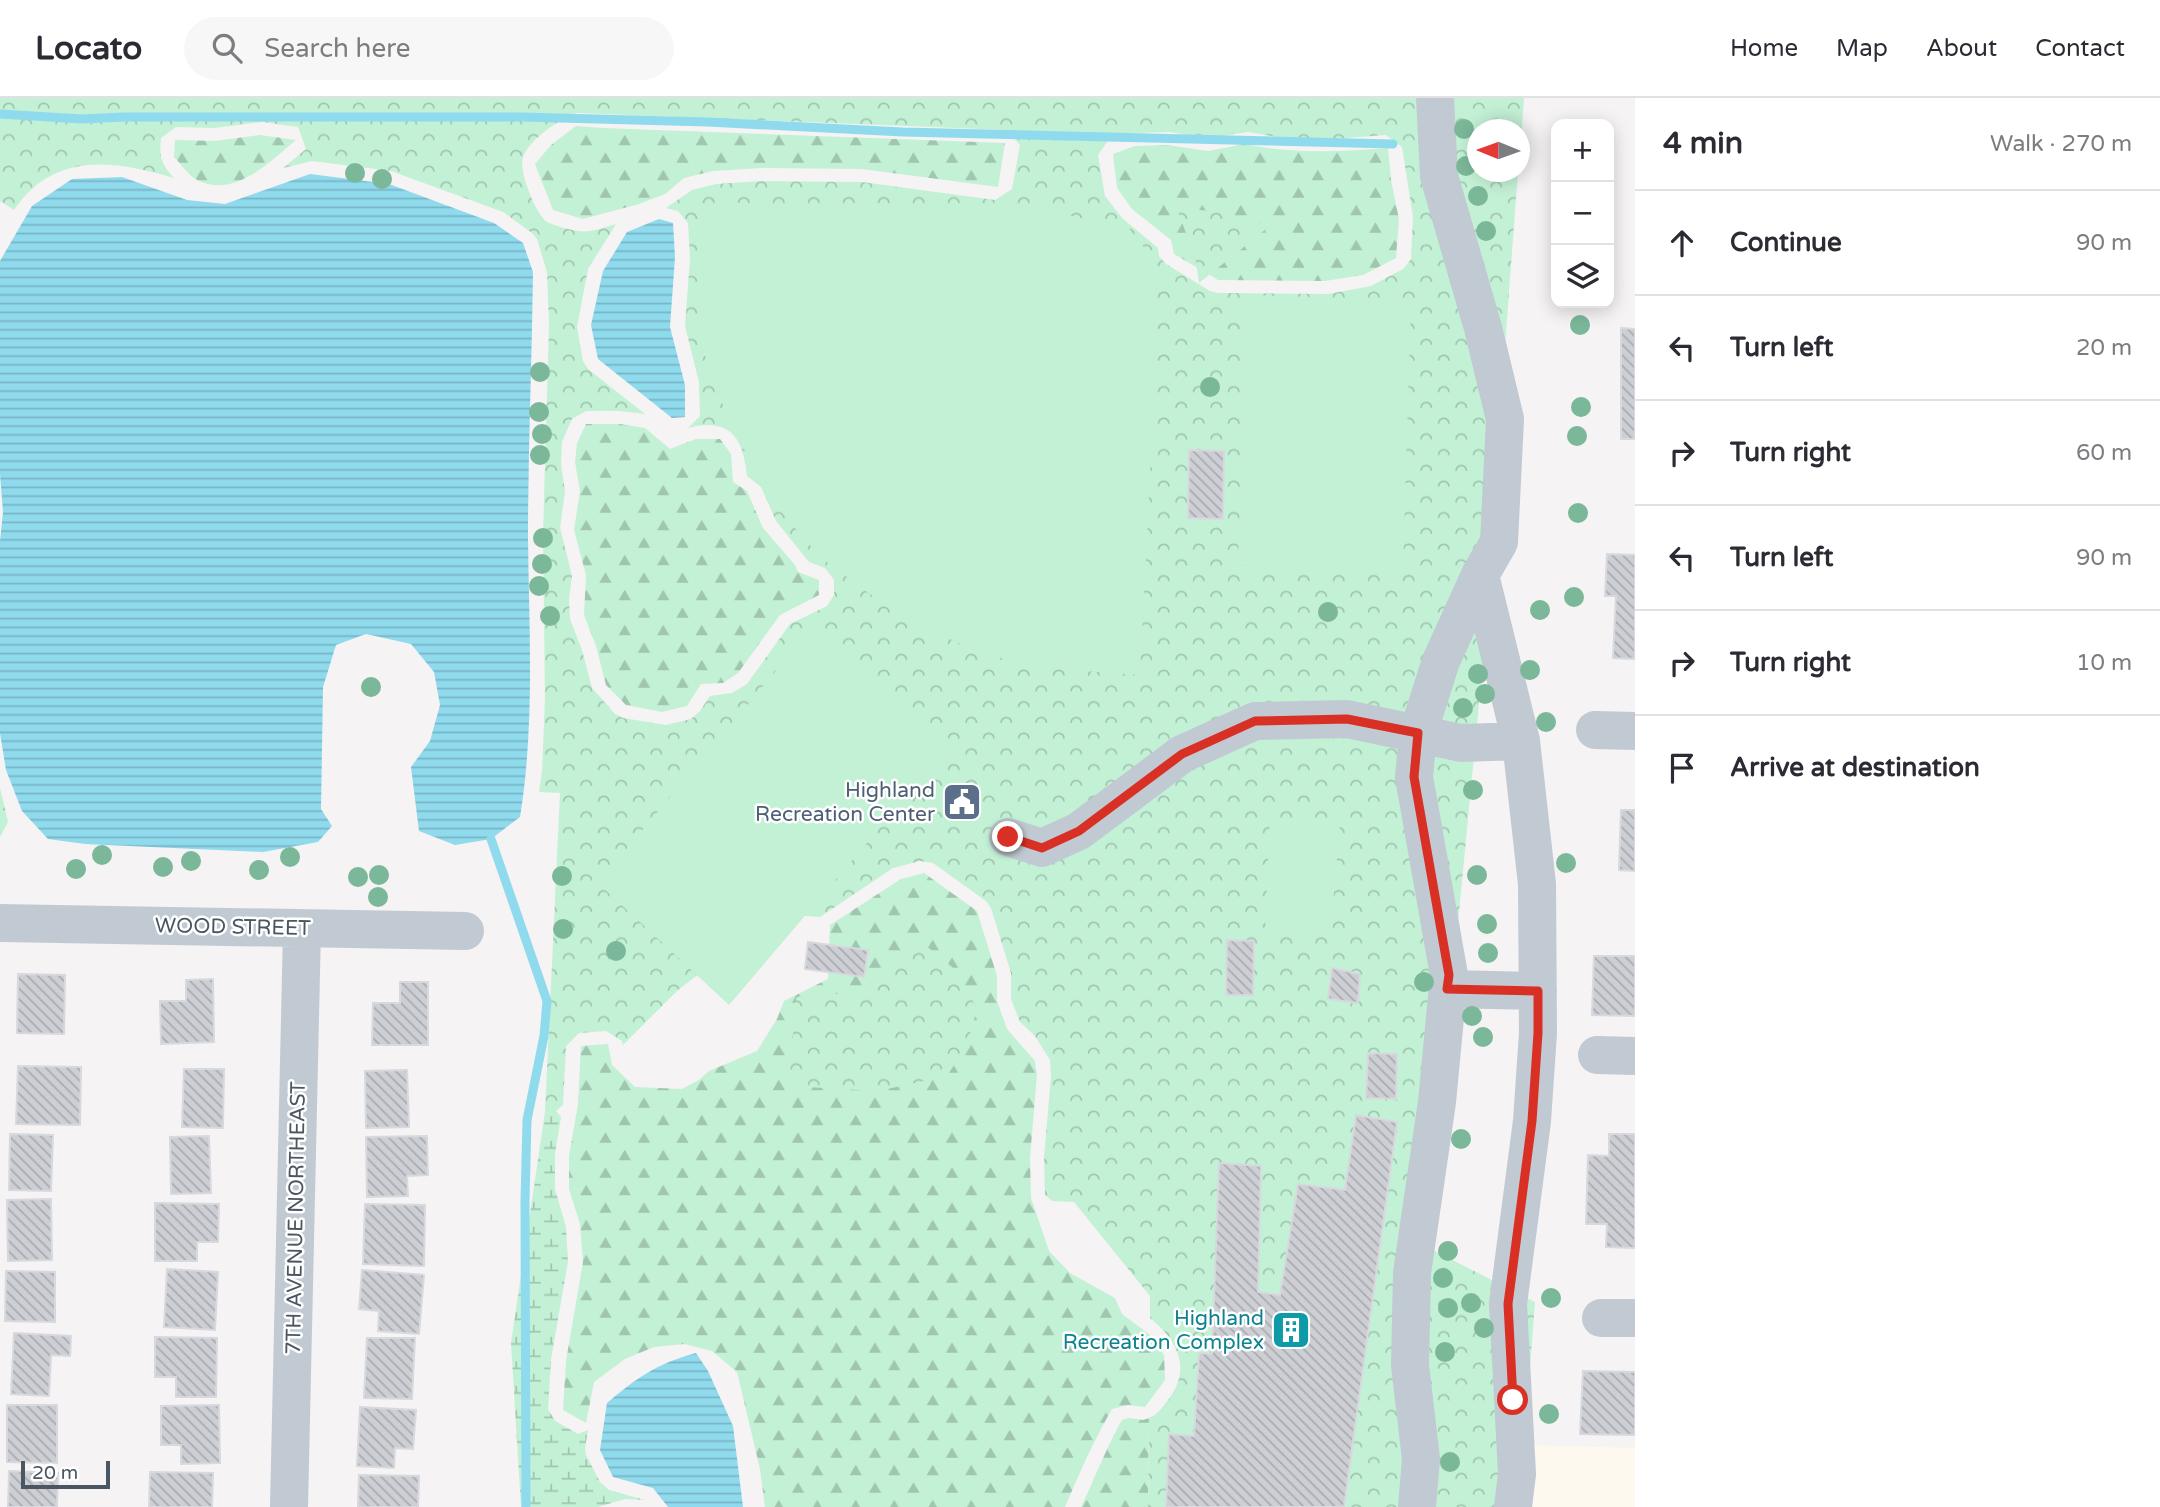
<!DOCTYPE html>
<meta charset="utf-8">
<style>
:root{--surface:#fff;--page:#f7f7f7;--text:#2b2b33;--muted:#7c7c81;--line:#e1e1e2}
body{margin:0;font-family:"Varela Round",sans-serif;background:var(--page);color:var(--text)}
.controls{position:absolute;right:21px;top:21px;display:grid;overflow:hidden;border-radius:14px;box-shadow:0 4px 18px #0003}
.controls button{width:63px;height:63px;display:grid;place-items:center;padding:0;border:0;border-bottom:2px solid var(--line);background:var(--surface);color:var(--text);font:35px sans-serif}
.compass{position:absolute;left:1467px;top:21px;width:63px;height:63px;border-radius:50%;background:var(--surface);box-shadow:0 4px 18px #0003;rotate:271deg}
.scale{position:absolute;left:21px;bottom:18px;width:89px;box-sizing:border-box;padding-left:7px;border:4px solid #4a5661;border-top:0;font-size:19px;line-height:24px;white-space:nowrap;color:#4a5661;-webkit-text-stroke:5px #fff;paint-order:stroke}
.stop{position:absolute;width:21px;height:21px;margin:-16px;border:5px solid #d93025;border-radius:50%;background:#fff}
.stop.end{background:#d93025;border-color:#fff;box-shadow:0 2px 7px #0008}
.list{margin:0;padding:0;list-style:none}
h2{display:flex;justify-content:space-between;align-items:center;height:91px;margin:0;padding:0 28px;font-size:30px}
h2 small{font-size:23px;font-weight:400;color:var(--muted)}
.list li{display:grid;grid-template-columns:46px 1fr auto;gap:21px;align-items:center;box-sizing:border-box;height:105px;padding:0 28px;border-top:2px solid var(--line)}
.list b{display:block;font-size:26px;white-space:nowrap}
.list em{font-size:23px;font-style:normal;color:var(--muted)}
.icon{flex:none;width:38px;height:38px;fill:none;stroke:currentColor;stroke-width:2;stroke-linecap:round;stroke-linejoin:round}
.map{position:relative;flex:none;width:1635px;height:1409px;overflow:hidden}
header{display:flex;align-items:center;gap:42px;box-sizing:border-box;height:98px;padding:0 35px;background:var(--surface);border-bottom:2px solid var(--line)}
header strong{font-size:33px}
nav{display:flex;gap:38px;margin-inline-start:auto;font-size:24px}
.search{width:490px;height:63px;background:var(--page);display:flex;align-items:center;gap:18px;box-sizing:border-box;padding:0 24px;border-radius:38px;color:var(--muted);font-size:26px}
main{display:flex}
aside{flex:1;background:var(--surface)}
.map>svg:first-child{display:block}
.commercial{fill:#fdf9ef}
.forest{fill:url(#forest-firs)}
.wetland{fill:url(#wetland-marsh)}
.park{fill:url(#park-crowns);fill-rule:evenodd}
.pitch{fill:#c3f1d5}
.water{fill:url(#water-rules)}
.lines{fill:none;stroke-linecap:round;stroke-linejoin:round}
.stream{stroke:#90daee;stroke-width:9}
.building{fill:url(#building-back-hatch);stroke:#d7d9de;stroke-width:2}
.minor{stroke:#c1cad2;stroke-width:38}
.tree{fill:#7bb799}
.route{stroke:#d93025;stroke-width:9}
.labels{text-anchor:middle;dominant-baseline:central;stroke-width:5;stroke-linejoin:round;paint-order:stroke}
.service-label{font-size:21px;fill:#4e5e75;stroke:#fff;text-anchor:end}
.street-label{font-size:21px;fill:#4a5661;stroke:#fff}
.culture-label{font-size:21px;fill:#0d838f;stroke:#fff;text-anchor:end}
</style>
<header>
<strong>Locato</strong>
<div class="search"><svg class="icon" aria-label="search" viewBox="0 0 24 24"><circle cx="10" cy="10" r="6"/><path d="M15 15l6 6"/></svg>Search here</div>
<nav><a>Home</a><a>Map</a><a>About</a><a>Contact</a></nav>
</header>
<main>
<div class="map">
<svg width="1635" height="1409" viewBox="0 0 1635 1409">
<defs>
<pattern id="forest-firs" width="22" height="20" patternUnits="userSpaceOnUse" patternTransform="scale(1.75)"><rect width="22" height="20" fill="#c3f1d5"/><path d="M5 1l3.5 6h-7zM16 11l3.5 6h-7z" fill="#a0c6b0"/></pattern>
<pattern id="wetland-marsh" width="20" height="14" patternUnits="userSpaceOnUse" patternTransform="scale(1.75)"><rect width="20" height="14" fill="#c3f1d5"/><path d="M1 5h8M5 5V1M11 12h8M15 12V8" fill="none" stroke="#a0c6b0"/></pattern>
<pattern id="park-crowns" width="20" height="18" patternUnits="userSpaceOnUse" patternTransform="scale(1.75)"><rect width="20" height="18" fill="#c3f1d5"/><path d="M2 6a3 3 0 1 1 6 0M12 15a3 3 0 1 1 6 0" fill="none" stroke="#a0c6b0"/></pattern>
<pattern id="water-rules" width="6" height="5" patternUnits="userSpaceOnUse" patternTransform="scale(1.75)"><rect width="6" height="5" fill="#90daee"/><path d="M0 2.5h6" fill="none" stroke="#78b4c4"/></pattern>
<pattern id="building-back-hatch" width="6" height="6" patternUnits="userSpaceOnUse" patternTransform="scale(1.75)"><rect width="6" height="6" fill="#cdcfd5"/><path d="M-1 5l2 2M0 0l6 6M5-1l2 2" fill="none" stroke="#a8abb0"/></pattern>
</defs>
<rect width="100%" height="100%" fill="#f5f3f3"/>
<path class="commercial" d="M1524,1347L1635,1350V1409H1524Z"/>
<path class="forest" d="M576,28L602,30L1005,45L998,89L862,71L762,70L713,73L684,80L665,96L639,106L583,121L553,112L535,66L551,47Z
M260,37L296,42C269,64 235,101 197,82C188,77 181,66 174,59L175,42L215,43Z
M1245,46C1293,56 1339,54 1388,50L1391,82L1399,121L1396,160L1363,177L1325,183L1218,182L1174,156L1171,142L1132,111L1117,90L1113,56L1135,48L1167,47L1208,53Z
M586,326H620L645,330L670,351L696,341H720L731,356L733,384L747,393L763,430L795,467L798,474L819,482V497L780,517L738,575L723,585L701,586L687,608L662,614L626,607L606,587L596,548L584,517L586,477L574,432L580,393L575,364L577,345Z
M0,690L8,724L0,739Z
M924,775L977,813L997,878V903L1007,931L1035,963L1037,977L1030,1060L1031,1100L1049,1153L1070,1175L1115,1200L1122,1216L1153,1239L1164,1257L1165,1282L1145,1309L1128,1307L1112,1311C1094,1342 1079,1376 1065,1409H765L760,1371L737,1274L712,1253L685,1246L654,1249L625,1261L594,1284L586,1325L563,1312L566,1263L583,1164L580,1126L569,1091V1058L578,1006L581,948L608,946L612,967L635,989L682,991L699,982L709,973L757,953L777,921L784,903L828,881L830,827L901,781Z
M1129,1320L1143,1322L1149,1320L1148,1409H1081C1095,1380 1106,1350 1122,1322Z"/>
<path class="wetland" d="M545,1014L561,1019L555,1056V1091L566,1129L568,1164L551,1261L548,1311L555,1323L578,1336L588,1332L585,1350L586,1357L600,1384L609,1392L645,1402L625,1401L598,1409H521L511,1245Z"/>
<path class="park" d="M0,0H1524L1520,57V32H1478V74H1518L1482,552L1484,553L1427,1149L1535,1204L1524,1347V1409H1148L1149,1320C1159,1316 1162,1309 1169,1301C1192,1269 1177,1242 1150,1220V1198L1074,1104L1052,1103L1045,1097L1044,1060L1051,978L1050,962L1035,938L1020,924L1011,901V875L991,810L986,803L933,765L920,763L893,770L820,819L777,816L678,892L623,947L622,943L606,933L579,935L566,948L563,1007L556,1013L561,1019L545,1014L560,695L539,694L542,673L545,600L543,437L549,226L547,174L537,141L532,135L503,114L391,73L312,63L283,70L306,51L298,29L262,24L214,30L176,29L161,40C159,59 161,66 174,80C114,62 54,53 14,112L0,103ZM577,15L1006,32L1020,47L1012,91L995,102L862,84L762,83L716,86L692,92L666,110L678,113L688,125L690,160L685,228L699,284L700,318L688,330C730,319 743,339 747,378L761,389L776,423L809,464L825,470L834,482V497L827,508L790,526L747,586L732,595L710,598L700,613L691,621L666,627L623,620L615,616L592,590L582,552L570,521L569,501L572,478L560,430L565,393L561,366L562,344L572,321L586,313H619L645,316L588,271L583,263L577,229L588,171L616,126C605,129 591,135 579,133C570,132 555,128 547,124C536,117 518,72 523,59C529,42 560,20 577,15ZM1169,34L1208,40L1248,34L1277,39L1333,41L1386,37L1402,49L1413,119L1411,161L1403,171L1371,188L1328,196L1218,195L1210,193L1166,166L1159,158L1158,150L1122,120L1105,98L1098,57L1107,44L1134,35Z
M1176,109L1225,115L1270,128L1199,185L1195,158Z
M929,850L958,874L977,911L967,947L947,978L878,993L789,988L796,900L806,895L866,897L876,876L900,862Z"/>
<path class="pitch" d="M724,105L1035,111L1128,129L1153,161L1158,218L1140,577L1041,570L978,554L898,517L820,459L771,402L728,321L701,247L698,177L701,120Z
M1246,197L1411,202L1403,473L1238,467Z
M810,532L953,644L729,907L598,785Z
M1270,719L1340,726L1330,840L1265,832Z"/>
<path class="water" d="M310,76L389,86L494,125L523,145L533,174C532,262 528,351 528,439C529,533 535,627 520,719L491,741L455,747L419,733L411,669L430,643L440,607L434,574L411,546L366,536L336,547L323,589L321,711L332,728L318,744L263,754L85,746L48,741L22,713L6,672L0,635V443L3,414L0,376V163L32,108L72,81L122,79L187,102L225,106Z
M659,121L673,125L675,159L670,229L685,287V319L672,320L598,261L591,227L603,173L627,134Z
M696,1255L708,1273L733,1328L743,1409H668L653,1390L613,1379L600,1352L607,1305C638,1279 656,1266 696,1255Z"/>
<g class="lines">
<path class="stream" d="M0,16L82,21L123,19H522L708,24L903,34L1393,46
M491,741L547,903L544,938L527,1022L525,1103L526,1409"/>
</g>
<path class="building" d="M1621,230L1635,231V341H1621Z
M1189,352L1224,353L1223,421L1188,420Z
M1607,456L1635,457V561L1613,560L1616,498H1605Z
M1621,712H1635V773L1619,772Z
M1227,842L1254,843L1253,897H1226Z
M808,844L868,852L864,879L805,871Z
M1594,858H1635V918L1592,917Z
M1332,870L1360,876L1358,905L1328,901Z
M18,876L65,877L64,936L17,935Z
M213,881L214,944L161,946L160,903H186V882Z
M400,884H428V947H372L373,905H400Z
M1368,955L1397,956L1396,1001L1366,1000Z
M18,968L81,969L80,1027L16,1026Z
M184,971H224L223,1030L182,1029Z
M407,972L409,1029L366,1030L365,973Z
M1356,1017L1397,1024L1344,1409H1166L1169,1336L1194,1338L1199,1255L1212,1256L1219,1065L1261,1068L1258,1194L1280,1197L1298,1086L1345,1092Z
M10,1036L53,1037L51,1093L9,1092Z
M1609,1036H1635V1150L1606,1149L1607,1126H1586L1588,1057L1609,1058Z
M209,1038L211,1095L171,1096L170,1039Z
M427,1038L428,1077L407,1078L408,1098L367,1099L366,1039Z
M51,1101L52,1162L8,1163L7,1102Z
M155,1105L219,1106L218,1144H197V1163H155Z
M365,1106L425,1107L424,1168L363,1166Z
M167,1171L218,1174L215,1232L164,1229Z
M362,1172L424,1177L419,1236L378,1233L379,1213L359,1211Z
M6,1173L55,1174V1224L5,1223Z
M14,1235L71,1238L70,1258L51,1257L49,1298L11,1296Z
M155,1239L217,1240L216,1299H176V1279H155Z
M367,1240H415L412,1301L364,1300Z
M1583,1273L1635,1274V1337L1580,1336Z
M7,1307H57V1365L7,1364Z
M219,1307L220,1365L181,1366V1347H161V1308Z
M360,1309L416,1312L413,1351L395,1350L394,1370L357,1368Z
M9,1373L58,1375L57,1409H8Z
M150,1374L213,1375L212,1409H149Z
M359,1377L419,1378L418,1409H358Z"/>
<g class="lines">
<path class="minor" d="M1480,477L1521,643L1537,786L1538,935L1532,1023L1508,1206L1517,1376L1513,1409
M1595,632L1635,633
M1008,739L1042,750L1079,733L1182,656L1255,623L1347,621L1461,645L1521,643
M0,825L465,833
M1447,891L1538,893
M1597,957L1635,958
M1601,1220H1635
M289,1409L302,831
M1417,1409L1421,1361L1410,1267L1412,1175L1437,1004L1449,877L1414,679L1418,635L1441,563L1480,477L1499,444L1505,321L1483,230L1439,78L1435,0"/>
</g>
<g class="tree">
<circle cx="1464" cy="31" r="10"/>
<circle cx="1466" cy="68" r="10"/>
<circle cx="355" cy="75" r="10"/>
<circle cx="382" cy="81" r="10"/>
<circle cx="1478" cy="98" r="10"/>
<circle cx="1486" cy="133" r="10"/>
<circle cx="1580" cy="227" r="10"/>
<circle cx="540" cy="274" r="10"/>
<circle cx="1210" cy="289" r="10"/>
<circle cx="1581" cy="309" r="10"/>
<circle cx="539" cy="314" r="10"/>
<circle cx="542" cy="336" r="10"/>
<circle cx="1577" cy="338" r="10"/>
<circle cx="540" cy="357" r="10"/>
<circle cx="1578" cy="415" r="10"/>
<circle cx="543" cy="440" r="10"/>
<circle cx="542" cy="466" r="10"/>
<circle cx="539" cy="488" r="10"/>
<circle cx="1574" cy="499" r="10"/>
<circle cx="1540" cy="512" r="10"/>
<circle cx="1328" cy="514" r="10"/>
<circle cx="550" cy="518" r="10"/>
<circle cx="1530" cy="572" r="10"/>
<circle cx="1478" cy="576" r="10"/>
<circle cx="371" cy="589" r="10"/>
<circle cx="1485" cy="596" r="10"/>
<circle cx="1463" cy="610" r="10"/>
<circle cx="1546" cy="624" r="10"/>
<circle cx="1473" cy="692" r="10"/>
<circle cx="102" cy="757" r="10"/>
<circle cx="290" cy="759" r="10"/>
<circle cx="191" cy="763" r="10"/>
<circle cx="1566" cy="765" r="10"/>
<circle cx="163" cy="769" r="10"/>
<circle cx="76" cy="771" r="10"/>
<circle cx="259" cy="772" r="10"/>
<circle cx="379" cy="777" r="10"/>
<circle cx="1477" cy="777" r="10"/>
<circle cx="562" cy="778" r="10"/>
<circle cx="358" cy="779" r="10"/>
<circle cx="378" cy="799" r="10"/>
<circle cx="1487" cy="826" r="10"/>
<circle cx="563" cy="831" r="10"/>
<circle cx="616" cy="853" r="10"/>
<circle cx="1488" cy="855" r="10"/>
<circle cx="1424" cy="884" r="10"/>
<circle cx="1472" cy="918" r="10"/>
<circle cx="1483" cy="939" r="10"/>
<circle cx="1461" cy="1041" r="10"/>
<circle cx="1448" cy="1153" r="10"/>
<circle cx="1443" cy="1180" r="10"/>
<circle cx="1551" cy="1200" r="10"/>
<circle cx="1471" cy="1205" r="10"/>
<circle cx="1448" cy="1210" r="10"/>
<circle cx="1484" cy="1230" r="10"/>
<circle cx="1445" cy="1254" r="10"/>
<circle cx="1549" cy="1316" r="10"/>
<circle cx="1450" cy="1364" r="10"/>
</g>
<g class="lines">
<path class="route" d="M1008,739L1042,750L1079,733L1182,656L1255,623L1347,621L1418,635L1414,679L1449,877L1447,891L1538,893V935L1532,1023L1508,1206L1513,1302"/>
</g>
<defs>
<g id="civic-square" transform="scale(2.0125)"><rect x="-9" y="-9" width="18" height="18" rx="4" fill="#5c6f8a" stroke="#fff"/><path d="M-.6-6.5H3V-4.5H.6V-3L4-1V1h2V6H-6V1h2V-1L-.6-3ZM-1.2 2.5V6h2.4V2.5Z" fill="#fff"/></g>
<g id="building-square" transform="scale(2.0125)"><rect x="-9" y="-9" width="18" height="18" rx="4" fill="#0f9aa8" stroke="#fff"/><path d="M-4-6H4V6H1V3H-1V6H-4ZM-2.5-4.3h1.7v1.8h-1.7ZM.8-4.3h1.7v1.8H.8ZM-2.5-1h1.7V.8h-1.7ZM.8-1h1.7V.8H.8Z" fill="#fff"/></g>
</defs>
<g fill-rule="evenodd">
<use href="#civic-square" x="962" y="704"/>
<use href="#building-square" x="1291" y="1232"/>
</g>
<g class="labels">
<g class="service-label">
<text x="935" y="692">Highland<tspan x="935" dy="24">Recreation Center</tspan></text>
</g>
<g class="street-label">
<text transform="translate(233 829) rotate(1)">WOOD STREET</text>
<text transform="translate(296 1120) rotate(-89)">7TH AVENUE NORTHEAST</text>
</g>
<g class="culture-label">
<text x="1264" y="1220">Highland<tspan x="1264" dy="24">Recreation Complex</tspan></text>
</g>
</g>
</svg>
<div class="controls">
<button>+</button>
<button>−</button>
<button><svg class="icon" aria-label="layers" viewBox="0 0 24 24"><path d="M12 4l9 5-9 5-9-5zM3 14l9 5 9-5"/></svg></button>
</div>
<svg class="compass" viewBox="-18 -18 36 36"><path d="M0-13l5 13h-10z" fill="#e53935"/><path d="M0 13l5-13h-10z" fill="#7c7c81"/></svg>
<div class="scale">20 m</div>
<div class="stop" style="left:1513px;top:1302px"></div>
<div class="stop end" style="left:1008px;top:739px"></div>
</div>
<aside>
<h2>4 min<small>Walk · 270 m</small></h2>
<ul class="list">
<li><svg class="icon" aria-label="ahead" viewBox="0 0 24 24"><path d="M12 20V5M6 11l6-6 6 6"/></svg><div><b>Continue</b></div><em>90 m</em></li>
<li><svg class="icon" aria-label="left" viewBox="0 0 24 24"><path d="M17 20v-9H6M10 6l-5 5 5 5"/></svg><div><b>Turn left</b></div><em>20 m</em></li>
<li><svg class="icon" aria-label="right" viewBox="0 0 24 24"><path d="M7 20v-9h11M14 6l5 5-5 5"/></svg><div><b>Turn right</b></div><em>60 m</em></li>
<li><svg class="icon" aria-label="left" viewBox="0 0 24 24"><path d="M17 20v-9H6M10 6l-5 5 5 5"/></svg><div><b>Turn left</b></div><em>90 m</em></li>
<li><svg class="icon" aria-label="right" viewBox="0 0 24 24"><path d="M7 20v-9h11M14 6l5 5-5 5"/></svg><div><b>Turn right</b></div><em>10 m</em></li>
<li><svg class="icon" aria-label="arrive" viewBox="0 0 24 24"><path d="M6 21V4h12l-3 4 3 4H6"/></svg><div><b>Arrive at destination</b></div></li>
</ul>
</aside>
</main>
